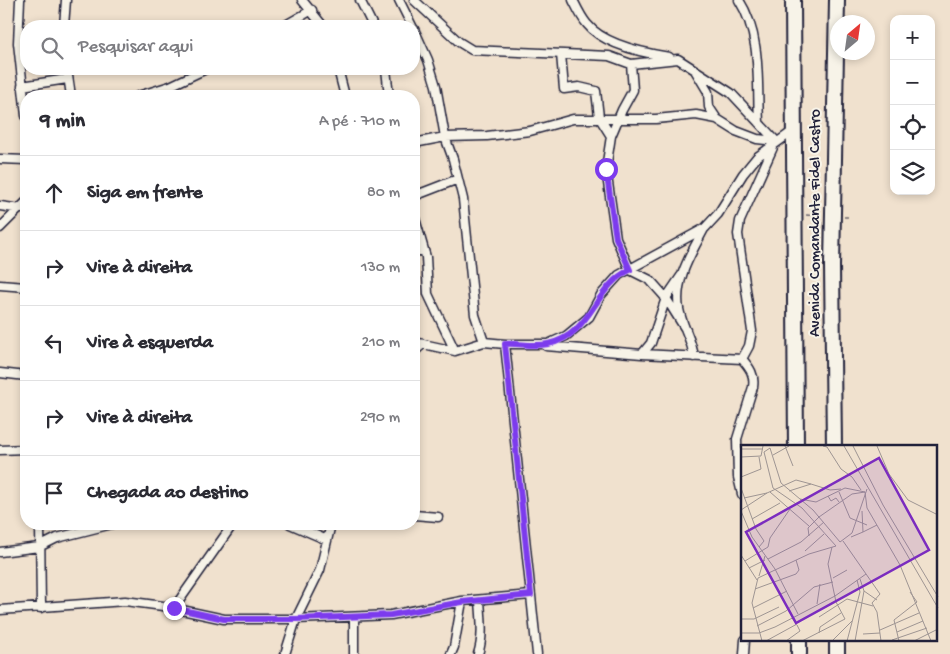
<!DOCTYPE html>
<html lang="pt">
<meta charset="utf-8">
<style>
:root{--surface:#fff;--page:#f7f7f7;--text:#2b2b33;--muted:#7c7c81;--line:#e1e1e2}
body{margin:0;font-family:"Gochi Hand",sans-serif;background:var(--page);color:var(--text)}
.controls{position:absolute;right:15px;top:15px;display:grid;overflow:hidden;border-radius:10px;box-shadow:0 2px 8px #0003}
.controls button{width:45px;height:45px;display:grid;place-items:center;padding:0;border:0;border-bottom:1px solid var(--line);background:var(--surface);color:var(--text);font:25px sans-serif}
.compass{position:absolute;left:830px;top:15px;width:45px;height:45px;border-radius:50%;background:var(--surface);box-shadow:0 2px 8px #0003;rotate:29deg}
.stop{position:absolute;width:15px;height:15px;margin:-11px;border:4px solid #7c3aed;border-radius:50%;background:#fff}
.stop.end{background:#7c3aed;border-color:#fff;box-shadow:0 1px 5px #0008}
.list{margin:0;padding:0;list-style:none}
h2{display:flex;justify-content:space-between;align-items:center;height:65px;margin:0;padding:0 20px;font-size:21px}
h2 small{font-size:16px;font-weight:400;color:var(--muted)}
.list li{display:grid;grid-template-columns:32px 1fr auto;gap:15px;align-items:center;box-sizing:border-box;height:75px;padding:0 20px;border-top:1px solid var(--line)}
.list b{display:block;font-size:19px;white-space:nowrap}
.list em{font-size:16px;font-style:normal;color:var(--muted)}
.icon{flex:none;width:28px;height:28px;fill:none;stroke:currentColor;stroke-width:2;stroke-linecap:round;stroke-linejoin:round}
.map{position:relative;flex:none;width:950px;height:654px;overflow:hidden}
.search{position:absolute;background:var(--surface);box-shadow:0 2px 8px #0003;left:20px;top:20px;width:400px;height:55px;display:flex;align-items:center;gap:12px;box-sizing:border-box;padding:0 18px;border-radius:20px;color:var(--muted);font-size:19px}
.panel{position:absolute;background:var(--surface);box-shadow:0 2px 8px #0003;left:20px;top:90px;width:400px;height:440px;border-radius:20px}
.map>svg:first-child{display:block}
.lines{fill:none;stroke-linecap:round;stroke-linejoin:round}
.minor-casing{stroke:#22223b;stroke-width:11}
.motorway-casing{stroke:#22223b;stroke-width:18}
.path{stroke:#22223b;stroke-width:1;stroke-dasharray:4 4;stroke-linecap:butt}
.minor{stroke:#f7f3e8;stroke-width:8}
.motorway{stroke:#f7f3e8;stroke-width:14}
.route{stroke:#7c3aed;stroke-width:6}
.labels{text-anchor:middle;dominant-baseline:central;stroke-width:4;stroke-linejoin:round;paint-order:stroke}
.street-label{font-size:16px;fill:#22223b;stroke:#f7f3e8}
.inset-road{fill:none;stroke:#9e9593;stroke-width:1}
.view{fill:#7b2cbf;fill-opacity:0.15;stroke:#7b2cbf;stroke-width:2.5}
.inset-edge{fill:none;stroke:#22223b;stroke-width:2.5}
</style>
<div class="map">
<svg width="950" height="654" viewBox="0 0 950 654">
<rect width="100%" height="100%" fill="#f0e1ce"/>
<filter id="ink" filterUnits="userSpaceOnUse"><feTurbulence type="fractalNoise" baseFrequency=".02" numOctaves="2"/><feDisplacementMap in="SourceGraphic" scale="10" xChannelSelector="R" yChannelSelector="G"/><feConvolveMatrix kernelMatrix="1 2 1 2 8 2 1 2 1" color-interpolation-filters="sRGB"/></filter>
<g filter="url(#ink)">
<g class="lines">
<g class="minor-casing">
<path id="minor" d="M20,0L18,43L26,116
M302,0L323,26
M360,0L373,26
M399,0L412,26
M414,0L459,42L472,50L609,56L631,64L678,59L731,93L776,141
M573,0C577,8 581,17 587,24C603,44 644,53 669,57
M739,0C762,36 757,83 759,123
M64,26L66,0
M284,26L312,10
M414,29L428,60L436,86L445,137L453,159L463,199L475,315L484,342
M561,54L564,89L579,87L596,91L599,117L611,136
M631,64L633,90L622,110L611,136L606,169L616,238L630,270L650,280L666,298L686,330
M67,69L71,96
M338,69L345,96
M386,69L389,96
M696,72L708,92L709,107L717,119
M22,86L67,79
M138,96L170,86L206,69
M414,143L445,137L487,136L530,131L573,119H656L696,115L717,119L736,131L757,139L776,141
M0,159L26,160
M414,196L458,179
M0,206L21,209
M414,215L426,257L428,294L455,351
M0,228L26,202
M414,252L424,250
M0,285L26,287
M414,342L455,351L484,342L505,344H548L566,336L589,317L601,295L619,275L705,228L718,214L743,174L757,157L793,131
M505,344L537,654
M546,346L642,354L651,343L666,298L681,276
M414,352L423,344
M642,354L742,359C750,368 755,375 753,387L737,439L738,477L742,494
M694,357C692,340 682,326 679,309C674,280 691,254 704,229
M742,359L749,346L752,331L738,234L740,221L775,143
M0,373L26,376
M0,450L26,449
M414,515L438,517
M40,524L41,608
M290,524L327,540
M0,552L39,547L57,538L112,524
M174,608L233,524
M0,610L125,601L163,606L224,619H296L391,615L462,601L531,595
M285,654L296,619L320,570L331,524
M354,654V617
M451,654L454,647L462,601
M478,654C484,636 481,618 480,600
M744,654L745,640"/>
</g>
<g class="motorway-casing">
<path id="motorway" d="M793,0L796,447
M834,447L832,266L837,0
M799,640V654
M837,640V654"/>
</g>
<path class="path" d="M806,215L822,216
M844,217H852"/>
<use href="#minor" class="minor"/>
<use href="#motorway" class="motorway"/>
</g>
</g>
<g class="lines" filter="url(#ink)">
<path class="route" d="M174,608L224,619H296L391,615L462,602L531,595L505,344C519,343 534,347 548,344C592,335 594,286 630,270L616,238L606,169"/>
</g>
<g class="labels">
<g class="street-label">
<text transform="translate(816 223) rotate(-90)">Avenida Comandante Fidel Castro</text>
</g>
</g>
<g transform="translate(741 445)">
<rect width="196" height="196" fill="#f0e1ce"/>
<path class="inset-road" d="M44,1L52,21M82,1L86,2L100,24L111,32L120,45M103,1L197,163M112,1L142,60L197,152M136,1L148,29L167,55L197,70M0,4H22M32,10L48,1M0,12L20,11L22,1M0,32L20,24L18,12M0,43L15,84L23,96L18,102M48,46L70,39L89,45L100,44M29,47L68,81M98,47L109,73L126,80M124,47L126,63L159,120L190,196M87,51L90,56L95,53L98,57M3,53L26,48M59,54L75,57L104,43L124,47M0,65L26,48L55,35L70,39M0,66L11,92L34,124L57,169M11,74L39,58M122,87L136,80M68,91L67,83L78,72L111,49L124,47M110,92L122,87L121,66M102,96L139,149L131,158L136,167L140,196M99,97L111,88L126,44M95,101L61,63L32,43L23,7L29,3L40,38L72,65L99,97M64,106L83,89M0,110L16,135M27,114L60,97L83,77M4,116L27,102L29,93L49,64M8,123L24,115M18,131L24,111M92,133L106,125M119,134L123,146L136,155M14,144L55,129L58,125L55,115M106,154L132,161M76,159L79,139M12,163L46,146M78,172L106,154M0,174H13L38,162M16,181L45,166L73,142L92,137M139,185L178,168M156,187L182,176M0,188H18L34,182L94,151L125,129M78,188L79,182L100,168M122,189L139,188M151,195L186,183M21,196L11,158L17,133L68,109L95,101M25,196L56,179L51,173M45,196L59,186L56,180M61,196L104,174L95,157L87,119L91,102M91,196L111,176M106,196L119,147L116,135M114,196L123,146M158,196L153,175L176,157L169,147M173,196L197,184"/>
<path class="view" d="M138,13L188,105L55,178L5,87Z"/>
<rect width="196" height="196" class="inset-edge"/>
</g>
</svg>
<div class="controls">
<button>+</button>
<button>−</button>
<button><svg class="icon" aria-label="locate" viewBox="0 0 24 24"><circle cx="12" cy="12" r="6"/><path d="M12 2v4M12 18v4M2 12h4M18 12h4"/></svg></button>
<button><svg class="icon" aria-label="layers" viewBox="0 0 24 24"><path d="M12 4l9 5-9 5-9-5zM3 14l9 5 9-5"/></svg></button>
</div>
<svg class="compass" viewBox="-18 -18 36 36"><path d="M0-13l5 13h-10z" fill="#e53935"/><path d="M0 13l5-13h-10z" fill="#7c7c81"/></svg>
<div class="stop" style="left:606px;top:169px"></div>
<div class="stop end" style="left:174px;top:608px"></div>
<div class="search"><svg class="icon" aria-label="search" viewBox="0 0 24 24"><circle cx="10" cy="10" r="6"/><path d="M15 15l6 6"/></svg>Pesquisar aqui</div>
<section class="panel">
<h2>9 min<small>A pé · 710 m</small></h2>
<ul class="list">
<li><svg class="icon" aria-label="ahead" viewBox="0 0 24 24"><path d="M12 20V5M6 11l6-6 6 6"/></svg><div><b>Siga em frente</b></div><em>80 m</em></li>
<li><svg class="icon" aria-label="right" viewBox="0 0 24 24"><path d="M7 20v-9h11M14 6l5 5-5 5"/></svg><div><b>Vire à direita</b></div><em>130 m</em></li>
<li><svg class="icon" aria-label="left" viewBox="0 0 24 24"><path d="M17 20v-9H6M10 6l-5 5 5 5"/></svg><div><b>Vire à esquerda</b></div><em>210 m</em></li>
<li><svg class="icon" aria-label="right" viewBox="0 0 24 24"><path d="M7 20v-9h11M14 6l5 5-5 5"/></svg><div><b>Vire à direita</b></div><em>290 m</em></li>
<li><svg class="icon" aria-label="arrive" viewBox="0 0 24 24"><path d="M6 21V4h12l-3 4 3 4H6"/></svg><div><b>Chegada ao destino</b></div></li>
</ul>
</section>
</div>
